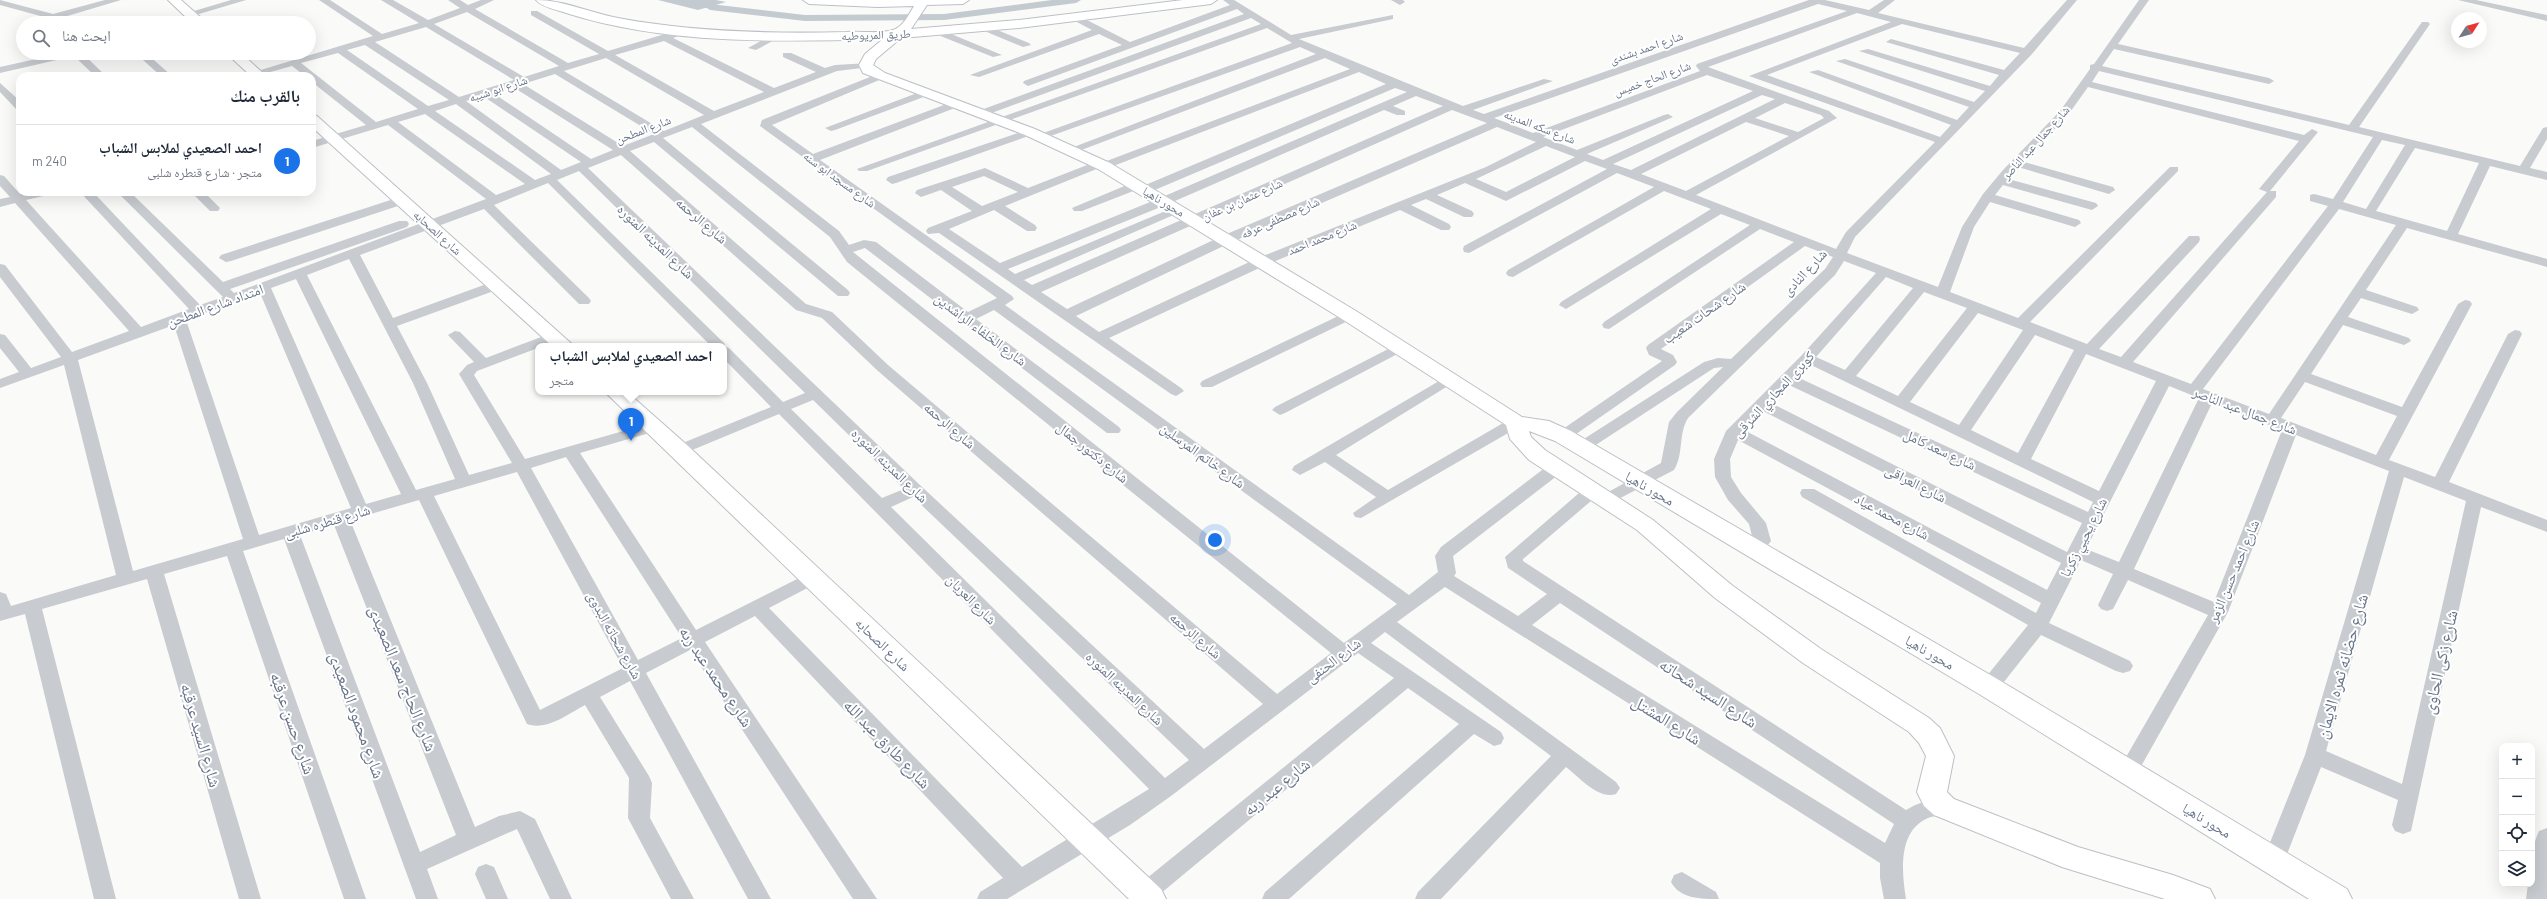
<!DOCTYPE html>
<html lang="ar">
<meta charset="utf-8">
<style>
:root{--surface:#fff;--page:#f6f6f7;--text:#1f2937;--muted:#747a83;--line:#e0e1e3;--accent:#1a73e8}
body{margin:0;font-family:Barlow,"Noto Naskh Arabic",sans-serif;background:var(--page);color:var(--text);direction:rtl}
.controls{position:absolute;right:12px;bottom:12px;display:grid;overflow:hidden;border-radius:8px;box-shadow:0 4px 16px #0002}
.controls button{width:36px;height:36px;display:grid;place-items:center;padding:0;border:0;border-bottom:1px solid var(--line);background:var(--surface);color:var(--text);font:20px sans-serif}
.compass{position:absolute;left:2451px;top:12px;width:36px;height:36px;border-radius:50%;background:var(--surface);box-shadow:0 4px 16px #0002;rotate:54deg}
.you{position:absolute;left:1215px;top:540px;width:14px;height:14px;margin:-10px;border:3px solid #fff;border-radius:50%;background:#1a73e8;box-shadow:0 0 0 6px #1a73e833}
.badge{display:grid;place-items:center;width:26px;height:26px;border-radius:50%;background:var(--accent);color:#fff;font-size:13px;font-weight:700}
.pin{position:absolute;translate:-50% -33px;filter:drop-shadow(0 1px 2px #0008)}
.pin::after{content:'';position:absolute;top:21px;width:14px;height:12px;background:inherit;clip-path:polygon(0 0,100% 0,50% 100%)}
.popup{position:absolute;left:535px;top:343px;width:192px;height:52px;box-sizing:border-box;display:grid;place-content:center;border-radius:8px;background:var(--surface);filter:drop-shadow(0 1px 3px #0005);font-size:13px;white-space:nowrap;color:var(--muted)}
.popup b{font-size:15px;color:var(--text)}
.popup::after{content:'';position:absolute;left:50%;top:100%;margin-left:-8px;border:8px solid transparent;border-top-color:var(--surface)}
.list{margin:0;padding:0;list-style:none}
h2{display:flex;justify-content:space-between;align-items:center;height:52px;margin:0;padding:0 16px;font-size:17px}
h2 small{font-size:13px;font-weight:400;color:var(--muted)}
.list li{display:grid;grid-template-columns:26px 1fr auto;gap:12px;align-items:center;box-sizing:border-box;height:72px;padding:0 16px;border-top:1px solid var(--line)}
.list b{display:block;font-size:15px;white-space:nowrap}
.list p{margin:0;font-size:13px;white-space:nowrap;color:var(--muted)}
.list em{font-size:13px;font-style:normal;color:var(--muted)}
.icon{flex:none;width:22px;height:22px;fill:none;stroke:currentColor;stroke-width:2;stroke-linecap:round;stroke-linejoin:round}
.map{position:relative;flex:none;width:2547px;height:899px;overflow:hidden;direction:ltr}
.search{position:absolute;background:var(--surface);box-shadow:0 4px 16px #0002;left:16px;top:16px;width:300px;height:44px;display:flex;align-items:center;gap:10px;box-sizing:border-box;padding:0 14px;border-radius:22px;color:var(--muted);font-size:15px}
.panel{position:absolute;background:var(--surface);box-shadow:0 4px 16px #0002;left:16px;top:72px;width:300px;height:124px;border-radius:12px;direction:rtl}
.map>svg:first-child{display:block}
.water{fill:#c3cbd1}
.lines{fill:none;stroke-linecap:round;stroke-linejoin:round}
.canal{fill:#c3cbd1;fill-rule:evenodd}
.secondary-casing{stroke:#bcc0c6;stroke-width:2}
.street{fill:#c8cbcf;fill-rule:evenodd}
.secondary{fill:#fff;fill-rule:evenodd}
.labels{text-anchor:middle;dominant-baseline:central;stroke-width:4;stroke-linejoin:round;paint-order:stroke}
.far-street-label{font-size:12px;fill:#68758a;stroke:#fff}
.street-label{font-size:14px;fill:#68758a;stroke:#fff}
.near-street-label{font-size:17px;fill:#68758a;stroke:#fff}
</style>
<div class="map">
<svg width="2547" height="899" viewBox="0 0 2547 899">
<rect width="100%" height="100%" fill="#fafaf8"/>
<path class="water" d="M658,0H716L726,2L698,10Z"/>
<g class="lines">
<path class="canal" d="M1052,0H1081L1076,3L944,20L805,21L710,10L705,7L710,4L805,15L944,14Z"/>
<g class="secondary-casing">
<path id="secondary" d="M168,0H181L207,23H192Z
M536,0C564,0 590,13 618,18C693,32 771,34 847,32C861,31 880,34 893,30C903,27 909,14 914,6L878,7L809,4L803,0H969L963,4L927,5L911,29L1019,20L1183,0H1217L1211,4L1019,28L901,38L876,59L873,65L885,73L1035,129L1110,163L1356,311L1522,417L1549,421L1571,431L1999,680L2347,889L2352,899H2309L1979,694L1555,441L1529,431L1531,437L1545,450L1653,520L1733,586L1821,649L1929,718L1940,728L1954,756L1947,792L1954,799L2078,847L2173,875L2210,889L2215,899H2165L2062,867L1934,815L1924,806L1917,792L1926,756L1919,743L1909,732L1803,663L1715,598L1637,530L1529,460L1510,439L1506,425L1342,319L1098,169L1025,135L863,73L859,65L865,54L883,39C779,42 667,45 566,13C558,10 541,7 536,0Z
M226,53H241L266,76H251Z
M312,114L317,116L574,346H552L312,127Z
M605,392H627L687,445L1161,889L1166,899H1129Z"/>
</g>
<path class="street" d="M0,0L53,14L105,0H121L64,17L82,23H66L0,5Z
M231,0H246L189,17L184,14Z
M319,0H330L382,34L419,23L381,0H393L428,20L460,8L448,0H460L468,5L481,0H494L475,9L568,63L599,54L531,15V11H537L608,51L685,28L688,29V33L673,38L774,88L816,72L783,57V53H791L825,68L835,65L870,63V67L837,71L701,124L839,231L849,245L864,240L876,242L968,312L997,298L760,126L762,120L880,73L884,74V78L772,125L813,154L952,102H960V106L820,160L1012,296L1014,299L1005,305L1409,595L1438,572L1435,556L1441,547L1550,464H1562L1564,468L1562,472L1453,556L1456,573L1454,576L1518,616L1547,594L1508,568L1505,557L1586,487H1598L1600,491L1598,495L1523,559V561L1906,810C1919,802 1937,796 1952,801L1955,807L1952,813C1944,816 1935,815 1928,818C1897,831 1902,874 1906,899H1884L1880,878V863L1445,587L1397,622L1616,782L1620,788L1616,794C1599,800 1580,778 1566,767L1441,899H1415L1418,892L1551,756L1385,632L1371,643L1501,732L1504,738L1501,744L1494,746L1474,734L1289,899H1262L1265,892L1459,724L1408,688L1154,899H1135L1133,894L1136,887L1394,678L1358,653L1171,796L1130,825L1007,899H977L980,892L1003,878L755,616L705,642L877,899H853L690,650L646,673L771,899H748L630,681L600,697L649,776L652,783L650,818L694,899H671L628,818L629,778L585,705C568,714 547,731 527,724L419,500L350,520L475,827L499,816L520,811L535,819L572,899H550L517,829L427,869L438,899H416L284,539L243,551L366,899H344L227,556L164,574L261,899H239L147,579L42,609L116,899H94L25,614L0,621V592L6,594L11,606L116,575L64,365L0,388V379L19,372L0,348V334L5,335L31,368L61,357L0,277V264L5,265L72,352L129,331L15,203L0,207V199L10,197L0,186V175L4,176L20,194L50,192L48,195L26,200L141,327L189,309L80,192H93L200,305L223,297L117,192H130L223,282L399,221H407L409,224L407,227L230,289L234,293L486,199L388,125L312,148V141L366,125L312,82V76H305L292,66L256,76L251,73L373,36ZM467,12L559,66L524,77L434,24ZM426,27L514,80L459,97L375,42ZM664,41L764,92L714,111L615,55ZM365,45L449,100L428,106L347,50ZM338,53L418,109L376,122L301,63ZM606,58L704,115L664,131L564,71ZM555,74L654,134L623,146L523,84ZM513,87L613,150L591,159L493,93ZM483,96L581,162L561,170L466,101ZM456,104L551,174L535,180L435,111ZM425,114L525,184L496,195L398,122ZM692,127L830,237L847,262L1331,653L1277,694L888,365L832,312L806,304L630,151L654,142L838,296H848L850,293L848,290L663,138ZM621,155L796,310L822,318L878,371L1263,704L1204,749L921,486L588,168ZM579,171L805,393L783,402L729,348L726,347L724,343L557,180ZM548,183L711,346H724V359L771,407L673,447L671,450L673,453H685L779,414L1149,789L1022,867L769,608L819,582L822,578L819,574H807L696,630L580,453L660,430L662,427L660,424H648L525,459L474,375L477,371L538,348V346L559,340L561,337L559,334H549L486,358L460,332L455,331L448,335L474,362L467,365L459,374L512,463L469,475L427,383L397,326L502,288L504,285L497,281L492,282L393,318L360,255L484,209L579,304H589L591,301L589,298L494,205ZM865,248L1107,433H1119L1121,430L1119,427L976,319L994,310L1397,604L1344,643L853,252ZM349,259L413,383L455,479L416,490L307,275ZM296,279L401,494L366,504L271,288ZM260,293L351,508L259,535L186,320ZM174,325L243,539L133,571L78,360ZM813,400L904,489L882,498L791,409ZM566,457L682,638L638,660L531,468ZM517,472L623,668L540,710L434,496ZM913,497L1189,760L1165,778L891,507ZM334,525L456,835L420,852L300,535ZM1560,603L1894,824L1885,843L1532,625Z
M1223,0H1234L1291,35L1393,15V19L1299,39L1463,106L1544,79L1553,81L1473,110L1484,114L1809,0H1825L1869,10L1884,0H1895L1878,13L2024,48L2067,0H2077L2032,54L1855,237L1847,253L1938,287L1962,227L1983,194L2003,170L2060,111L2090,69V65L2094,64L2139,0H2149L2118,44L2269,78L2274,81L2269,84L2114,49L2102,66L2349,125L2422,22H2428L2430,24L2359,127L2520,166L2543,128L2547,127V139L2530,168L2547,172V180L2490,166L2458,234L2547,259V267L2407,228L2366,290L2417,307L2419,310L2412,314L2361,298L2348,317L2409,338L2411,341L2404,345L2343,325L2311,374L2402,407L2458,304L2465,300L2470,301L2472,304L2389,460L2435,477L2508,334L2515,330L2520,331L2522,334L2449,482L2547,520V532L2481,507L2411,831L2403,834L2395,831L2392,825L2398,800L2321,767L2282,867L2274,869L2266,867L2263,860L2305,755L2389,471L2296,435L2228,612L2135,777L2128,779L2121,777L2118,771L2208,615L2128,580L2113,609L2107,611L2101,609L2098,605L2113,574L2081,560L2049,623L2130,661L2133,666L2130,671L2123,673L2116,671L2041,635L1996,692L1989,694L1982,692L1979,687L1982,682L2028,625L1802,497L1800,493L1802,489H1814L2036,613L2041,603L1738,440L1730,459L1731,477L1741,493L1766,523L1771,541L1761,554H1749L1746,550L1753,540L1749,524L1728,500L1715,477L1714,459L1726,431L1802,355L1876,273L1844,261L1835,275L1688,418C1678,434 1684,454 1674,470L1607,505L1601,504L1599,500L1601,496L1661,463L1669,422L1677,412L1723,367L1714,368L1588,450H1576L1574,447L1576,444L1704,362L1718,358L1731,359L1825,269L1833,257L1805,246L1661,349L1673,355L1677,362L1675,365L1569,439H1557L1555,436L1557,433L1662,361L1649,355L1646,348L1648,345L1794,242L1760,229L1609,329L1604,328L1602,325L1604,322L1750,225L1721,214L1566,309L1559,305L1561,302L1711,209L1664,191L1513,277L1508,276L1506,273L1508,270L1654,187L1617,173L1469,253L1464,252L1463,249L1464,246L1607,169L1585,161L1506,201L1465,183L1437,195L1472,211L1474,214L1472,217H1464L1426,199L1411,205L1449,224L1451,227L1449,230H1441L1400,210L1268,264L1109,338L1181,388L1184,391L1176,396L1171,394L939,233L928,234L926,231L928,228L972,211L941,190L921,197L915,193L917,190L985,168L1028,188L1095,162H1104L1350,69L1325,58L1076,152H1068L1066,150L1316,54L1300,47L1045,138L1041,139L1035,136L1292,43L1267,28L867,171H859L857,169L1261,24L1251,18L986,115H978V111L1244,14L1237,9L1028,86L1023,83L1024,81L1122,45L1099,34L979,77L970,75L1092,30L1073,20V16H1079L1130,42L1230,5ZM1818,4L1847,11L1697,64L1696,66L1700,71L1533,133L1494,118ZM1857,13L1891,22L1749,76L1935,142L1846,232L1836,249L1696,195L1837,118L1829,111L1708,67ZM1902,24L2020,53L2004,70L1891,39L1886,42L1999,75L1990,86L1868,49L1859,51L1985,91L1974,102L1845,59L1836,61L1969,107L1957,120L1818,70L1809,72L1951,125L1940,137L1767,75ZM2099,71L2373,137L2333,199L2314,194L2310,195V201L2328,206L2191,384L2133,362L2276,197V191H2270L2318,132L2312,129L2304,135L2092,82ZM1359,72L1386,84L1143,186L1142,182H1134L1072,208L1074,211H1082L1141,188L1142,192H1150L1395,88L1407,92L1160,198L1000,263L949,229L994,210L1027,231H1035L1037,228L1035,225L1005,206L1099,168H1108ZM1707,75L1753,91L1603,160L1587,154L1673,117L1668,114L1664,115L1577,150L1543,137ZM2088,87L2299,141L2259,189L2267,192L2121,357L2099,349L2199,242L2200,239L2199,236H2189L2087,344L2030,322L2178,171V167H2170L2018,318L1950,292L1974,227L1990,202L2075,227L2081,223L2079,220L1995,195L2003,185L2092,210L2098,206L2096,203L2008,179L2018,167L2109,194L2115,190L2113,187L2024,162L2068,115ZM1762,95L1775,99L1631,170L1613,164ZM1416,96L1443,106L1032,285L1024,280L1185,210L1183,207H1175L1015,274L1008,269L1168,204L1384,110L1397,115H1405V111L1393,106ZM1785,103L1821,115L1824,118L1798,132L1755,118ZM1452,110L1487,123L1222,236L1067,309L1041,292ZM1746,122L1789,136L1686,191L1641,174ZM1497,127L1536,142L1486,167L1258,258L1099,332L1076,316L1232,242ZM2382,140L2405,145L2366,209L2343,202ZM1546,146L1575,157L1506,192L1476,179ZM2415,148L2479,163L2447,231L2376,211ZM984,176L1018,192L982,206L952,187ZM2339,209L2396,225L2269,414L2203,389ZM1886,277L1913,288L1845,370L1816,357ZM1924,292L1967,308L1898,396L1856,376ZM1978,313L2023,330L1959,425L1910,402ZM2035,335L2074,350L2018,453L1971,430ZM2086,354L2156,381L2099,491L2031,459ZM1809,364L2093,502L2088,512L1797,377ZM2305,382L2397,416L2376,455L2281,418ZM1789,385L2082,523L2067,552L1771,403ZM2169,386L2199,398L2119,562L2086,549ZM2212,403L2282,430L2214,602L2134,569ZM1763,411L2061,563L2047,590L1744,430ZM2404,477L2466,501L2402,784L2326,751Z
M1391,0H1403L1405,2L1400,5Z
M2458,0H2476L2547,15V21Z
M985,25L1029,43L1031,45L1023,47L982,30L980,28Z
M933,29H939L1002,55L993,57L933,33Z
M772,35L780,37L756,50L748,48Z
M63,53H82L106,76H95L74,56L0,73V67Z
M135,53H146L172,76H161Z
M0,83L20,101V110L16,109L0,92Z
M925,90L930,93L929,95L835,130L831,131L825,128Z
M1030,129L1036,132L1034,134L896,183L892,184L886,180L888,177Z
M191,192H204L220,208L218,211H210Z
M403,196L409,200L407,203L231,261L226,262L219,258L221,255Z
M1349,311L1356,315L1354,318L1212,387H1202L1200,384L1202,381Z
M1400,343L1405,344L1407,347L1405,350L1285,413L1280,415L1272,410L1275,407Z
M1451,374L1458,378L1456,381L1336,455L1388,490L1510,419H1522L1524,422L1522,425L1361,518L1355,517L1353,513L1376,497L1325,462L1300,475L1292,470L1294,466Z
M2547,828V899H2526L2528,884H2532C2532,866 2531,847 2539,831Z
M486,864L494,867L508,899H486L475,874L478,867Z
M1682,872L1716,892L1719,899C1701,899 1680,899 1671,882L1674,875Z"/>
<use href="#secondary" class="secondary"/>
</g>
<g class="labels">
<g class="far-street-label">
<text transform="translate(876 34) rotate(-2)">طريق المريوطيه</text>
<text transform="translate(1646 47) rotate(-19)">شارع احمد بشندى</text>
<text transform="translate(1652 78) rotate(-20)">شارع الحاج خميس</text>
<text transform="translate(498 88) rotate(-18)">شارع ابو شيبه</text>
<text transform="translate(1540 126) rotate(21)">شارع سكه المدينه</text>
<text transform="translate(643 129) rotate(-21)">شارع المطحن</text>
<text transform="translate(2035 142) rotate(-48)">شارع جمال عبد الناصر</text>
<text transform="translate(840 179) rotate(36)">شارع مسجد ابو سنه</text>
<text transform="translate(1242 199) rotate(-24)">شارع عثمان بن عفان</text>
<text transform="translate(1164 201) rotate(31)">محور ناهيا</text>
<text transform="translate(1280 217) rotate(-24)">شارع مصطفى عرفه</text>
<text transform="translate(438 232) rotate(42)">شارع الصحابه</text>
<text transform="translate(1322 237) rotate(-22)">شارع محمد احمد</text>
</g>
<g class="street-label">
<text transform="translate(702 220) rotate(41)">شارع الرحمه</text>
<text transform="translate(656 241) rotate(44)">شارع المدينه المنوره</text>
<text transform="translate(1804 272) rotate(-47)">شارع النادى</text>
<text transform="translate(215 305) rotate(-20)">امتداد شارع المطحن</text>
<text transform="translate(1704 312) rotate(-35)">شارع شحات شعيب</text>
<text transform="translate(981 329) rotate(37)">شارع الخلفاء الراشدين</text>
<text transform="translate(1773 394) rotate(-47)">كوبرى المجاري الشرقى</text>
<text transform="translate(2245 410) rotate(21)">شارع جمال عبد الناصر</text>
<text transform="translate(950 425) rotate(41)">شارع الرحمه</text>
<text transform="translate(1940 449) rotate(25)">شارع سعد كامل</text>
<text transform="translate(1093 452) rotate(39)">شارع دكتور جمال</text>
<text transform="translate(1203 455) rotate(36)">شارع خاتم المرسلين</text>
<text transform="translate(890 465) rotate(44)">شارع المدينه المنوره</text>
<text transform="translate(1916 483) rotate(27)">شارع العراقى</text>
<text transform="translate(1650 488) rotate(30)">محور ناهيا</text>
<text transform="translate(1892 516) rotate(28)">شارع محمد عياد</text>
<text transform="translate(327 521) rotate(-16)">شارع قنطره شلبى</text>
<text transform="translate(2083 537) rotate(-63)">شارع يحيي زكريا</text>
<text transform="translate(2233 571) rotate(-67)">شارع احمد حسن الزمر</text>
<text transform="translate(972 599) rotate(45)">شارع العريان</text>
<text transform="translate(615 635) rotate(61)">شارع شحاته البدوى</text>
<text transform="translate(1196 635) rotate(41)">شارع الرحمه</text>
<text transform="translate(883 644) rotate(44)">شارع الصحابه</text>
<text transform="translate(1930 652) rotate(30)">محور ناهيا</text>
<text transform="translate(1333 660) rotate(-37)">شارع الحنفى</text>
<text transform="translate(1125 688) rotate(43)">شارع المدينه المنوره</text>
<text transform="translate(2207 820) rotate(31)">محور ناهيا</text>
</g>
<g class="near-street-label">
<text transform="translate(2439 662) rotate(-77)">شارع زكى الحاوى</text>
<text transform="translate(2341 666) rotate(-74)">شارع حضانه ثمره الايمان</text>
<text transform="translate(717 676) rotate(56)">شارع محمد عبد ربه</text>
<text transform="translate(404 678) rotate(68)">شارع الحاج سعد الصعيدى</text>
<text transform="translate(1709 692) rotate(33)">شارع السيد شحاته</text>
<text transform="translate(358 715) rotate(70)">شارع محمود الصعيدى</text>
<text transform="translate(1667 719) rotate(32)">شارع المشتل</text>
<text transform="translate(294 723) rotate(71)">شارع حسن عرقبه</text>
<text transform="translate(202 735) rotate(74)">شارع السيد عرقبه</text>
<text transform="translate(888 743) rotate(46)">شارع طارق عبد الله</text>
<text transform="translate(1276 786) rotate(-39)">شارع عبد ربه</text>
</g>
</g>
</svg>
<div class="controls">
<button>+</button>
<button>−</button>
<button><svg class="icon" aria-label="locate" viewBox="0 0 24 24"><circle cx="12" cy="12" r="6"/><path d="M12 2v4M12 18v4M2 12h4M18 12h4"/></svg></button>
<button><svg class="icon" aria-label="layers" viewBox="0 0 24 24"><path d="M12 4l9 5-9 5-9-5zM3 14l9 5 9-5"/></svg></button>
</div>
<svg class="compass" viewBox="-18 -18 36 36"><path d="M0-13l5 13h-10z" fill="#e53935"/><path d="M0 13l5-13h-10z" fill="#747a83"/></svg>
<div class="you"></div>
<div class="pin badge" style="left:631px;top:441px">1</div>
<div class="popup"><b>احمد الصعيدي لملابس الشباب</b>متجر</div>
<div class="search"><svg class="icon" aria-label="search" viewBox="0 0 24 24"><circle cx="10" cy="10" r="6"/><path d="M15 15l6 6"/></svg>ابحث هنا</div>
<section class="panel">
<h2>بالقرب منك<small></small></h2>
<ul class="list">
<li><span class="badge">1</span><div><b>احمد الصعيدي لملابس الشباب</b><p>متجر · شارع قنطره شلبى</p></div><em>240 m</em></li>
</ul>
</section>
</div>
